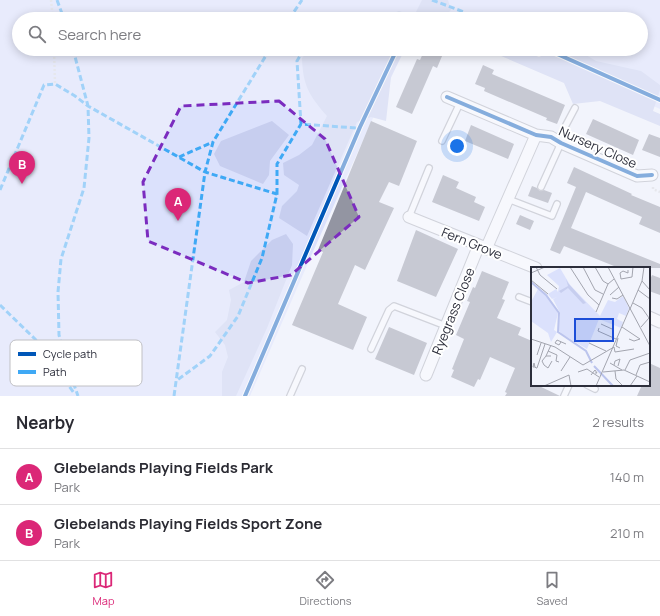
<!DOCTYPE html>
<style>
:root{--surface:#fff;--page:#f2f2f3;--text:#2b2b33;--muted:#7c7c81;--line:#e1e1e2;--accent:#db2777}
body{margin:0;font-family:Manrope,sans-serif;background:var(--page);color:var(--text)}
.you{position:absolute;left:457px;top:146px;width:14px;height:14px;margin:-10px;border:3px solid #fff;border-radius:50%;background:#1a73e8;box-shadow:0 0 0 6px #1a73e833}
.badge{display:grid;place-items:center;width:26px;height:26px;border-radius:50%;background:var(--accent);color:#fff;font-size:13px;font-weight:700}
.pin{position:absolute;translate:-50% -33px;filter:drop-shadow(0 1px 2px #0008)}
.pin::after{content:'';position:absolute;top:21px;width:14px;height:12px;background:inherit;clip-path:polygon(0 0,100% 0,50% 100%)}
.list{margin:0;padding:0;list-style:none}
h2{display:flex;justify-content:space-between;align-items:center;height:52px;margin:0;padding:0 16px;font-size:17px}
h2 small{font-size:13px;font-weight:400;color:var(--muted)}
.list li{display:grid;grid-template-columns:26px 1fr auto;gap:12px;align-items:center;box-sizing:border-box;height:56px;padding:0 16px;border-top:1px solid var(--line)}
.list b{display:block;font-size:15px;white-space:nowrap}
.list p{margin:0;font-size:13px;white-space:nowrap;color:var(--muted)}
.list em{font-size:13px;font-style:normal;color:var(--muted)}
.icon{flex:none;width:22px;height:22px;fill:none;stroke:currentColor;stroke-width:2;stroke-linecap:round;stroke-linejoin:round}
.map{position:relative;flex:none;width:660px;height:396px;overflow:hidden}
.search{position:absolute;background:var(--surface);box-shadow:0 2px 10px #0003;left:12px;right:12px;top:12px;height:44px;display:flex;align-items:center;gap:10px;box-sizing:border-box;padding:0 14px;border-radius:22px;color:var(--muted);font-size:15px}
.sheet{height:164px;background:var(--surface)}
nav{display:flex;justify-content:space-around;align-items:center;box-sizing:border-box;height:56px;border-top:1px solid var(--line);background:var(--surface);font-size:11px;color:var(--muted)}
nav a{display:grid;justify-items:center;gap:2px}
nav .on{color:var(--accent)}
.map>svg:first-child{display:block}
.green{fill:#dbe1fc}
.forest{fill:#c7ceef}
.building{fill:#9395a2}
.lines{fill:none;stroke-linecap:round;stroke-linejoin:round}
.service-casing{stroke:#a9abb4;stroke-width:8}
.minor-casing{stroke:#a9abb4;stroke-width:13}
.path{stroke:#d8d8db;stroke-width:2.5;stroke-dasharray:2 2;stroke-linecap:butt}
.service{stroke:#fdfdff;stroke-width:5.5}
.minor{stroke:#fdfdff;stroke-width:11}
.quiet{stroke:#3fa9f5;stroke-width:3;stroke-dasharray:6 3;stroke-linecap:butt}
.cycleway-casing{stroke:#fff;stroke-width:6}
.cycleway{stroke:#0057b8;stroke-width:4}
.marked{fill:none;stroke:#7b2cbf;stroke-width:3;stroke-dasharray:8 5;stroke-linejoin:round}
.labels{text-anchor:middle;dominant-baseline:central;stroke-width:4;stroke-linejoin:round;paint-order:stroke}
.street-label{font-size:13px;fill:#2c2e3b;stroke:#fff}
.inset-river{fill:none;stroke:#bbc4ed;stroke-width:2}
.inset-road{fill:none;stroke:#a3a5af;stroke-width:1}
.view{fill:#1d4ed8;fill-opacity:0.15;stroke:#1d4ed8;stroke-width:2}
.inset-edge{fill:none;stroke:#2c2e3b;stroke-width:2}
.key{fill:#fff;stroke:#c0c0c4;stroke-width:1}
.key-label{font-size:11px;fill:#2c2e3b}
</style>
<div class="map">
<svg width="660" height="396" viewBox="0 0 660 396">
<rect width="100%" height="100%" fill="#f2f4fc"/>
<path class="green" d="M0,0H660V109L529,49H641V19H463L426,2L418,19H19V49H404L312,254L250,396H0Z"/>
<path class="forest" d="M422,0H448L451,10L442,19H385L388,15L399,11L414,16Z
M310,49H405L391,77L386,121L371,117L357,122L307,236L279,218L282,206L297,191L299,185L284,175L283,163L299,155L312,145L327,116C309,95 303,86 302,58Z
M485,49H531L529,53L539,57L557,49H576L596,61L641,71L660,85V90L653,111L660,114V126L600,101L573,104L564,83Z
M272,121L289,135L270,161L269,175L263,184L220,166L214,154L221,141Z
M286,234L293,244L292,265L267,328L236,396H222V372L228,357L225,345L215,332L227,320L231,300L229,290L244,282L251,261L272,240Z"/>
<path class="building" d="M425,49H445L437,68L433,66L412,114L396,107L417,59L420,60Z
M483,65L494,70L492,74L565,105L557,124L546,120L547,118L484,91L485,88L475,84Z
M593,119L639,140L633,155L586,134Z
M371,121L417,141L399,186L389,182L379,202L394,208L365,270L355,265L338,304L367,317L353,350L292,325L323,252L318,250Z
M471,125L514,144L508,159L465,141Z
M649,134L660,138V157L642,150Z
M574,167L632,194L631,195L660,207V233L639,224L642,217L586,192L571,228L660,264V268H619L564,246L560,254L550,250L576,187L567,183Z
M443,175L459,182L456,188L476,197L474,202L485,207L479,221L432,202Z
M532,186L537,188L540,191L544,190L552,193L548,203L528,196Z
M520,215L534,221L530,230L516,224Z
M416,230L458,249L436,297L397,281Z
M482,271L509,282L502,299L505,300L497,318L521,328L518,335L532,341V385H537L560,396H505L507,393L505,392L515,368L490,357L480,380L478,379L474,387L451,377L454,370L452,369L464,339L456,335L470,302L467,301L473,287L475,288Z
M652,275L660,278V295L649,291V282Z
M389,327L427,343L414,375L375,359Z
M649,363L660,368V396H637L642,385H649Z"/>
<g class="lines">
<g class="service-casing">
<path id="service" d="M558,140L575,108
M442,141L460,103
M541,187L561,143
M508,199L552,216L557,204
M409,217L429,168
M519,297L532,302
M371,349L389,310L394,306L446,326
M587,385L595,389
M290,396L302,369
M564,396L569,385"/>
</g>
<g class="minor-casing">
<path id="minor" d="M447,97L536,135L551,137L561,143L637,176L652,175
M409,217L536,268
M486,249L536,135
M649,317L660,322
M426,375L479,245"/>
</g>
<path class="path" d="M51,0L53,19
M54,49L55,84
M653,187V189L660,192"/>
<use href="#service" class="service"/>
<use href="#minor" class="minor"/>
<path class="quiet" d="M57,0L64,19
M432,0L464,12
M289,19L302,0
M322,19L324,16
M73,49L88,106L89,138L84,188L61,259L58,292L59,335L67,365L78,396
M304,49L297,61L301,124L356,128L360,127
M179,157L213,142
M0,190L44,85L55,84L75,96L88,106L205,172L277,194L262,258L238,316L210,356L176,381
M277,194V164L301,124
M0,305L35,339L74,393
M174,396L205,172L213,142L270,49"/>
<g class="cycleway-casing">
<path id="cycleway" d="M546,49L660,100
M447,97L536,135L551,137L561,143L637,176L652,175
M245,396L360,127L397,49"/>
</g>
<use href="#cycleway" class="cycleway"/>
</g>
<path d="M0 0H660V396H0ZM279,101L325,139L359,217L291,275L248,283L148,241L143,182L181,106Z" fill="#f2f4fc" fill-opacity=".55" fill-rule="evenodd"/>
<path class="marked" d="M279,101L325,139L359,217L291,275L248,283L148,241L143,182L181,106Z"/>
<g class="labels">
<g class="street-label">
<text transform="translate(598 147) rotate(24)">Nursery Close</text>
<text transform="translate(472 243) rotate(22)">Fern Grove</text>
<text transform="translate(453 311) rotate(-68)">Ryegrass Close</text>
</g>
</g>
<g transform="translate(531 267)">
<rect width="119" height="119" fill="#f2f4fc"/>
<path d="M29,1L39,18L69,49L77,33L84,35L92,29L98,41L95,49L88,46L86,52L92,55L90,61L68,52L56,82L31,67L27,63L29,46L22,32L26,30L21,32L17,27L25,22L27,25L28,19L16,8ZM7,22L15,28L27,46L23,63L26,65L20,75L17,66L0,54V35Z" fill="#dbe1fc"/>
<path d="M35,12L37,16L55,36L52,37L37,21L30,26L28,24L37,19Z" fill="#c7ceef"/>
<path class="inset-river" d="M0,15L15,28L28,46L27,65L55,84L61,96M63,99L82,119"/>
<path class="inset-road" d="M5,0L9,8L26,22M39,0L57,28L68,38M52,0L64,23L72,27M64,0L72,14L77,17M77,0L119,79M97,3V6L92,4L89,6L90,12L101,10L102,0M0,6L14,0M0,13L17,27M111,14L119,23M107,23L119,32M79,28L88,20M81,31L86,32L92,28M102,36L111,41L118,51L110,60M99,42L111,14L113,0M65,45L77,17L83,12M70,57L81,62M91,60L109,72L103,74L98,72M68,61L67,64L85,72M87,71L85,79L89,81M0,72L24,80L52,98L83,80M30,75L28,78L24,76L26,73L35,77M58,76L75,84M20,78L15,89H20M83,80L84,85L103,82M17,84L26,88L25,94L28,95M6,88L10,76M15,89L11,94L13,98L17,101L21,94M79,96L91,103M83,98L84,94L89,92L87,99M4,100L3,96L2,100H4L5,101H6L14,77M94,103L99,93L119,86M30,104L39,90M84,104L85,112L92,119M47,105L56,102L68,110M72,105L93,103L119,115M60,108L64,103L66,106H64M105,108L109,98L119,95M13,119L38,108L40,119M65,119L99,41M99,119L106,109"/>
<path class="view" d="M44,52H82V74H44Z"/>
<rect width="119" height="119" class="inset-edge"/>
</g>
<rect x="10" y="340" width="132" height="46" rx="6" class="key"/>
<rect x="18" y="352" width="18" height="4" fill="#0057b8"/>
<rect x="18" y="370" width="18" height="4" fill="#3fa9f5"/>
<g class="key-label">
<text x="43" y="358">Cycle path</text>
<text x="43" y="376">Path</text>
</g>
</svg>
<div class="you"></div>
<div class="pin badge" style="left:178px;top:221px">A</div>
<div class="pin badge" style="left:22px;top:184px">B</div>
<div class="search"><svg class="icon" aria-label="search" viewBox="0 0 24 24"><circle cx="10" cy="10" r="6"/><path d="M15 15l6 6"/></svg>Search here</div>
</div>
<section class="sheet">
<h2>Nearby<small>2 results</small></h2>
<ul class="list">
<li><span class="badge">A</span><div><b>Glebelands Playing Fields Park</b><p>Park</p></div><em>140 m</em></li>
<li><span class="badge">B</span><div><b>Glebelands Playing Fields Sport Zone</b><p>Park</p></div><em>210 m</em></li>
</ul>
</section>
<nav>
<a class="on"><svg class="icon" aria-label="map" viewBox="0 0 24 24"><path d="M3 6l6-2 6 2 6-2v14l-6 2-6-2-6 2zM9 4v14M15 6v14"/></svg>Map</a>
<a><svg class="icon" aria-label="directions" viewBox="0 0 24 24"><path d="M12 3l9 9-9 9-9-9zM9 14v-3h6M13 9l2 2-2 2"/></svg>Directions</a>
<a><svg class="icon" aria-label="saved" viewBox="0 0 24 24"><path d="M7 4h10v16l-5-4-5 4z"/></svg>Saved</a>
</nav>
